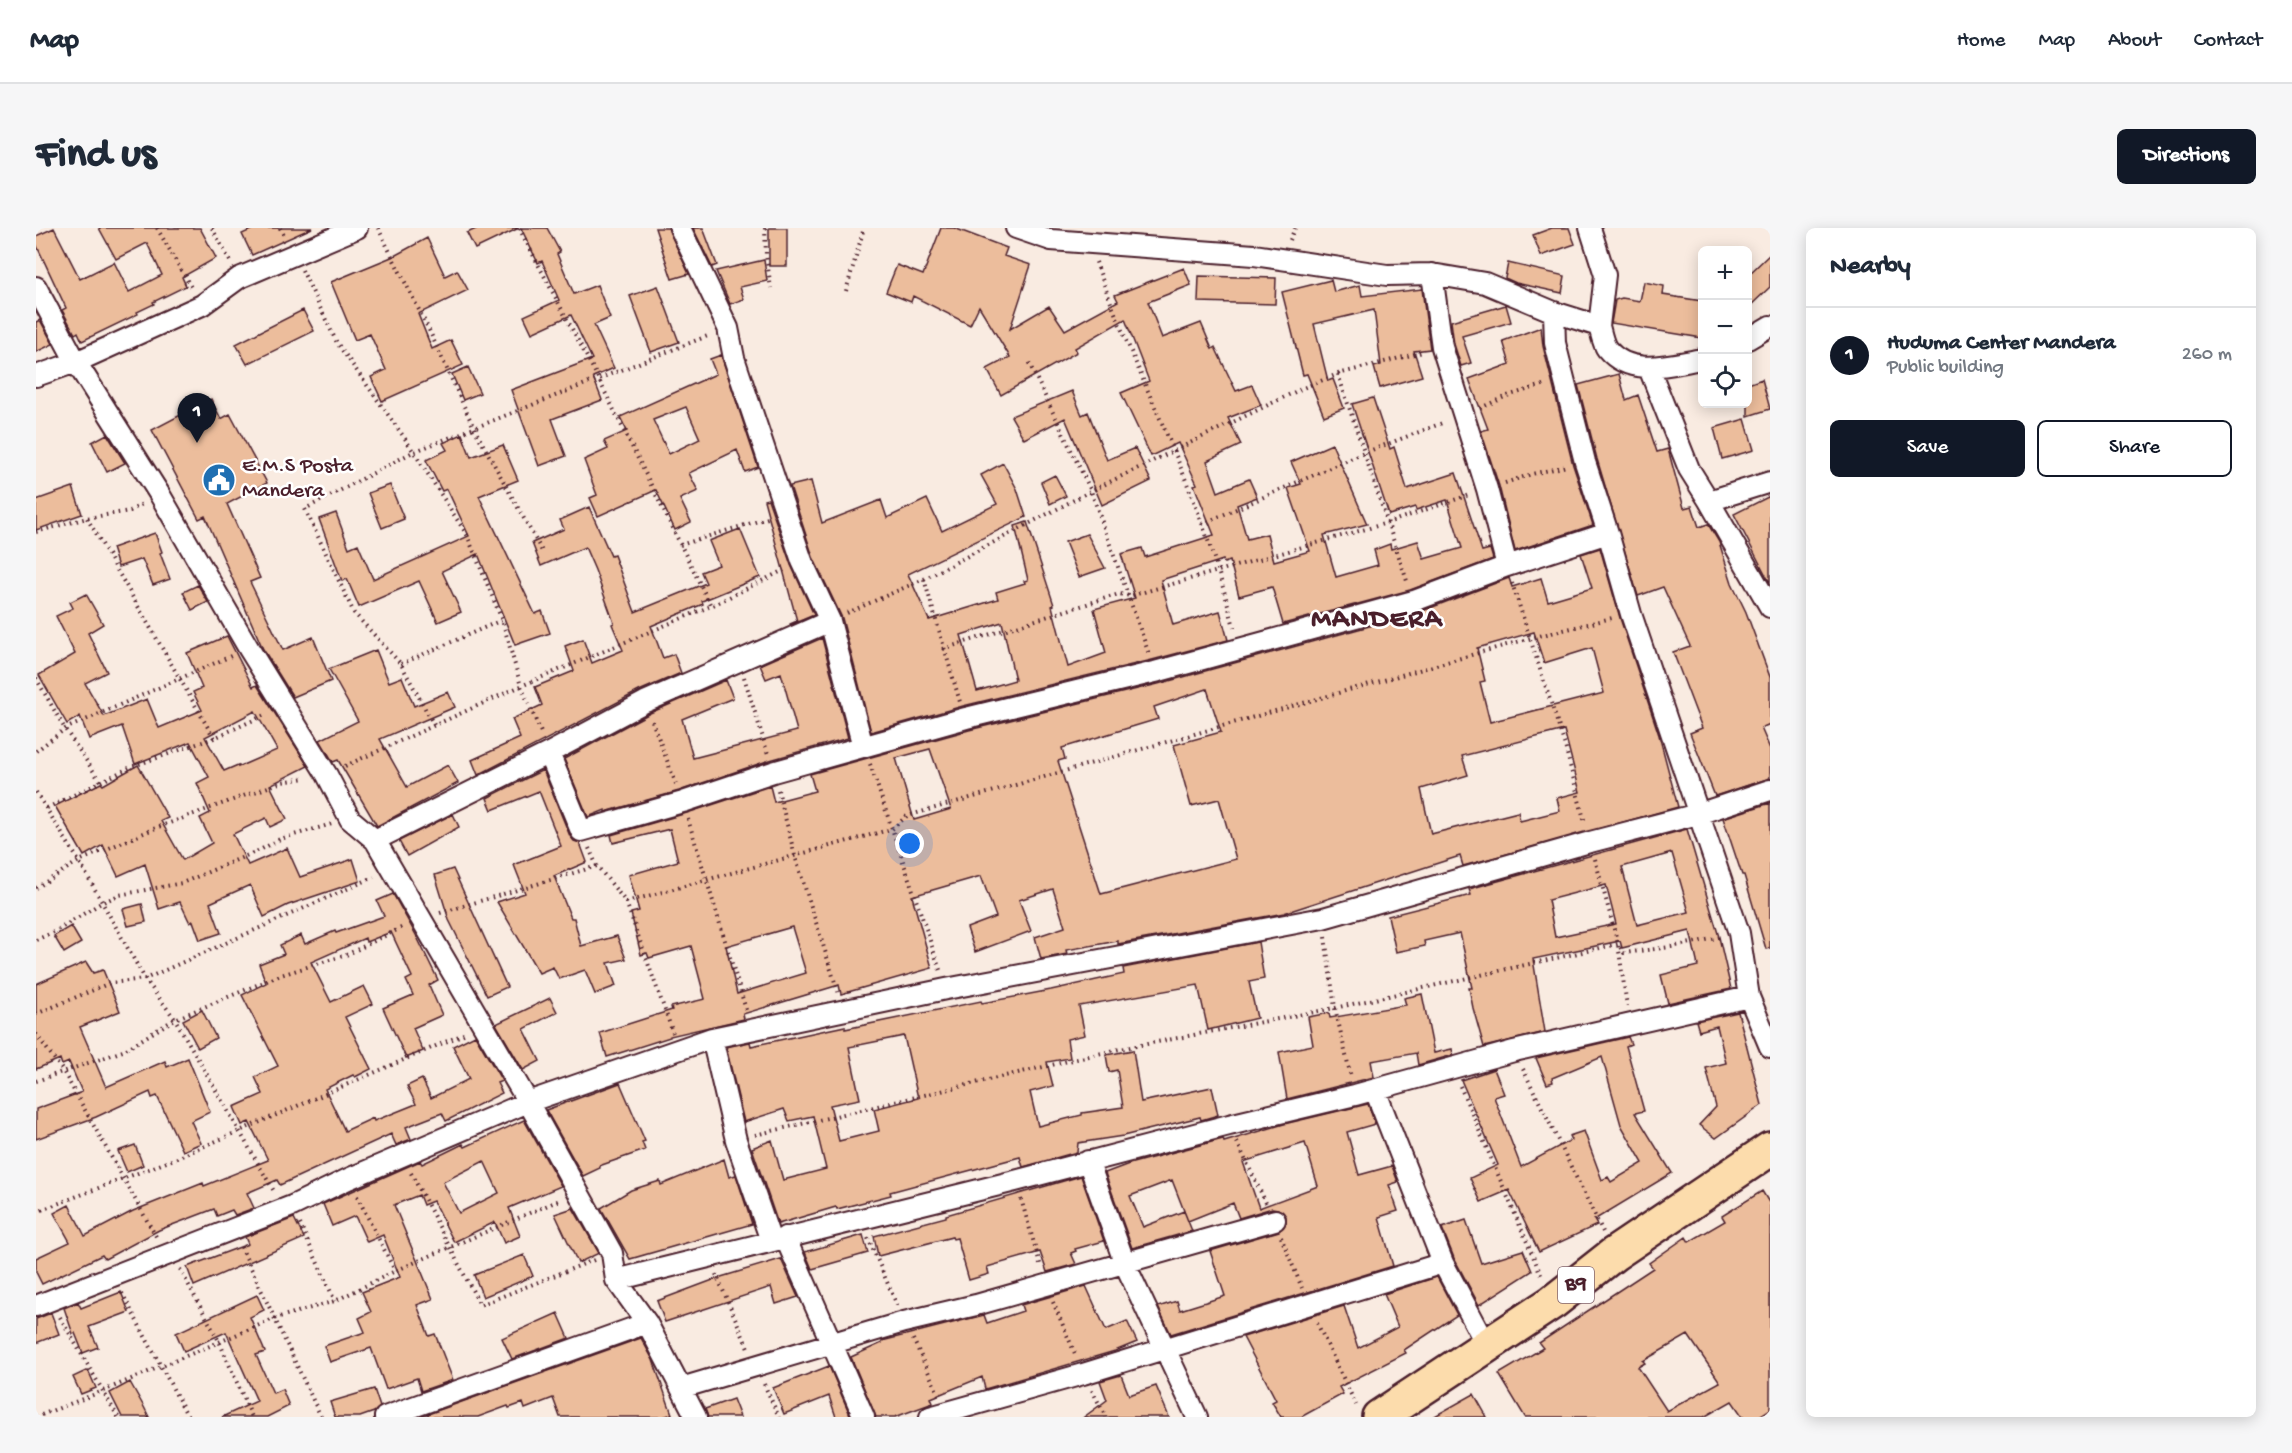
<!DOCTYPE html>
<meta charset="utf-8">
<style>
:root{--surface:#fff;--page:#f6f6f7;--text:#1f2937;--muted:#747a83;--line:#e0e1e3;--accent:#111827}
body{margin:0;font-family:"Gochi Hand",sans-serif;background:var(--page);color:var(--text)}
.controls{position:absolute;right:18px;top:18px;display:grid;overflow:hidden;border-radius:9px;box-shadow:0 3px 15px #0003}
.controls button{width:54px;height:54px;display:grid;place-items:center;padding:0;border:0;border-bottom:2px solid var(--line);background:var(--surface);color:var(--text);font:30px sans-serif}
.you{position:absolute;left:874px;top:616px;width:21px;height:21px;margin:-15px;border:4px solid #fff;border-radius:50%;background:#1a73e8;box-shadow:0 0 0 9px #1a73e833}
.badge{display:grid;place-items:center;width:39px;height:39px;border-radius:50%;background:var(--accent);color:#fff;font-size:20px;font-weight:700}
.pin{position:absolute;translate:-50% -50px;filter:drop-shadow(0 2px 3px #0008)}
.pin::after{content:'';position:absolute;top:32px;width:21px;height:18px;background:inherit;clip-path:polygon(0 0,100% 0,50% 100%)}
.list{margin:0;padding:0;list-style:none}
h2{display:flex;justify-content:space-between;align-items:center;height:78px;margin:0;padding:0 24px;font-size:26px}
h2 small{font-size:20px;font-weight:400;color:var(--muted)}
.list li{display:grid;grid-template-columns:39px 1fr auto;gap:18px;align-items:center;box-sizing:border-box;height:96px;padding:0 24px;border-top:2px solid var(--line)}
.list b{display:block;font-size:22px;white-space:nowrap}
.list p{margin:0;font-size:20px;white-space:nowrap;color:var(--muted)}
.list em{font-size:20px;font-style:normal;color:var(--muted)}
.actions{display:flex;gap:12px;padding:18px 24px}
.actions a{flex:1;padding:14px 0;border:2px solid var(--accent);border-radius:9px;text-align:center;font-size:21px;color:var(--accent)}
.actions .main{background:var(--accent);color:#fff}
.icon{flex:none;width:33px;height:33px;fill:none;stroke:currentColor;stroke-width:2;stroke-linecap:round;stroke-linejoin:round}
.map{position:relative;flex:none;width:1734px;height:1189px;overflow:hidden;border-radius:9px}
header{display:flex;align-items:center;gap:36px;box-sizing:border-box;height:84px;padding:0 30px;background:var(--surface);border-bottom:2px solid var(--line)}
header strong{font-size:28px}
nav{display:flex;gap:33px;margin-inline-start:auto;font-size:21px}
.intro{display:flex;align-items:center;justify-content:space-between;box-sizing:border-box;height:144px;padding:0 36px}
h1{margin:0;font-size:42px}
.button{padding:15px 27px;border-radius:9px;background:var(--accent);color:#fff;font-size:21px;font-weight:700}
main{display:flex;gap:36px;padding:0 36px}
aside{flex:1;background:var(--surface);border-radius:9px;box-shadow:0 3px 15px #0003}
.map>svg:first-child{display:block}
.building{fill:#ecbd9c;stroke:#4a1f2b;stroke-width:1.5;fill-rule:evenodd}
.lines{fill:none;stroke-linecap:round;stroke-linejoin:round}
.minor-casing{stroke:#4a1f2b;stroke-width:24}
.trunk-casing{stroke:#4a1f2b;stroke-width:38}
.path{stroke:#4a1f2b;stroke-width:4;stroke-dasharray:1.5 4.5;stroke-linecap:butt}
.minor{stroke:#fff;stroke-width:20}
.trunk{stroke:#fcdcac;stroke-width:33}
.labels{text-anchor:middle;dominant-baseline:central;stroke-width:5;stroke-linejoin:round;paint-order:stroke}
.shield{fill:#fff;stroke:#80626b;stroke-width:1.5}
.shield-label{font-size:21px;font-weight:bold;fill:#4a1f2b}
.poi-label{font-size:22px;fill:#4a1f2b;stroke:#fff;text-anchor:start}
.district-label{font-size:28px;font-weight:bold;letter-spacing:1.5px;fill:#4a1f2b;stroke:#fff}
</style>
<header>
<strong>Map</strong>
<nav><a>Home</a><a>Map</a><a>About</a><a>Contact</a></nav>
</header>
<div class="intro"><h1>Find us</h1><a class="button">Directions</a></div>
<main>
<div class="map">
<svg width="1734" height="1189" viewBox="0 0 1734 1189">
<rect width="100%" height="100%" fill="#f9ebe1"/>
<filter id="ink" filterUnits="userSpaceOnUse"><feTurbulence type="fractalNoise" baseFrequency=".0167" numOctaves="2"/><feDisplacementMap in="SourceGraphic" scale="12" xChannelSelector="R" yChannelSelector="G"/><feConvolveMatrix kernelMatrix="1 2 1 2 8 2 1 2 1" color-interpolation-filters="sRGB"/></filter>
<g filter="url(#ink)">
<path class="building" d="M18,0L44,51L78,34L93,64L126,47L111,15L80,31L63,0H164L180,30L146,49L150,58L117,74L118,76L101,84L102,86L46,113L42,104L39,106L26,82L30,80L0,16V8Z
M219,0H276L216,27L206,6Z
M442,0H483L439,21L431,5Z
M485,0H511L524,24L521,26L538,66L561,57L574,90L558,97L578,140L557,149L566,172L516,191L530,228L503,238L475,162L556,131L535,87L496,105L488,88L523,72L506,33L502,35Z
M619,0H632L653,46L636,51Z
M657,0H667L681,37L676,39Z
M733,0H751V38H733Z
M905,0H918L971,20L968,28L995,37L974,101L1013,78L1029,102L1082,73L1079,67L1148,40L1155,57L1112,74L1126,110L1165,95L1176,121L1179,119L1200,163L1216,157L1225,177L1192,190L1205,217L1171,233L1182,264L1213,251L1221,269L1201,277L1211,311L1231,306L1238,333L1274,323L1252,260L1265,256L1255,234L1296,216L1331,296L1288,307L1300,349L1342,337L1338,322L1354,316L1355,321L1382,313L1388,331L1426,320L1411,272L1380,282L1379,279L1353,287L1316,176L1337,170L1354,221L1358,219L1371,261L1420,245L1446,323L1454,321L1457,331L1374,362L1247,396L1236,359L1203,368L1194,333L1188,335L1187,332L1125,352L1137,397L1184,383L1192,412L1116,432L927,478L835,504L806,390L777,329L754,258L775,253L786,295L845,272L851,290L891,271L906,303L961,276L945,247L967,235L981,261L990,289L872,346L893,392L962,371L960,364L989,355L988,353L992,352L979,298L991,294L1018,377L1016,378L1032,439L1070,425L1058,381L1099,370L1085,326L1106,320L1109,329L1178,307L1158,257L1161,256L1142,215L1115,228L1085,165L1113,153L1089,91L1039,120L1041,124L965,167L951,141L974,129L943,78L934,97L877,68L875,74L850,64L861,37L887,47ZM966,394L979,452L941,463L925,407Z
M1516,0H1533L1539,16L1505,28L1497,7Z
M391,10L409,48L421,42L432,62L382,86L396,121L415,112L427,137L346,173L335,149L350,142L334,106L319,112L295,54L358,28Z
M1734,26V59L1712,80V47Z
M728,32L731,53L704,59L708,71L694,76L680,43Z
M1472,35L1529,48L1526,65L1480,55L1469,50Z
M1163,48L1240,50L1239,76L1162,74Z
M1295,52L1298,64L1324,57L1326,68L1386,61L1394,121L1378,123L1386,148L1344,160L1338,139L1345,137L1338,82L1278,96L1292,153L1297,151L1308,180L1288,188L1271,146L1267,147L1246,64Z
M1608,54L1628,58L1627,67L1666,73V110L1575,95L1579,72L1586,70L1604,73Z
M622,58L643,114L615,124L594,68Z
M1470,77L1475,94L1426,108L1435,135L1425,138L1418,116L1415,93Z
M267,82L278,103L211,136L200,116Z
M4,92L17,116L0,124V94Z
M1505,99L1507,118L1537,237L1557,297L1479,323L1463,258L1445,203L1452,201L1433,151L1474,136L1467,113Z
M685,127L722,239L709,244L701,222L653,245L662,263L644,271L655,294L639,302L620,262L562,288L554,270L561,267L548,232L572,221L568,213L591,203L584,189L680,146L674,131ZM650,179L664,211L633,226L617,192Z
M432,139L444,165L427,172L416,146Z
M1583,146L1590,172L1602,167L1621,224L1632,221L1648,280L1656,278L1663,299L1672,296L1683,314L1696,355L1710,384L1734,449V496L1725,500L1734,521V550L1679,568L1654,505L1666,500L1637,424L1654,418L1627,359L1602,368L1561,231L1542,157Z
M1726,151L1734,181L1712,188V156Z
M1036,163L1046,187L1052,184L1071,232L1099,220L1115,253L1066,277L1029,190L988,211L975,188Z
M175,171L185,191L194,186L231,255L191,276L224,350L214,354L247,422L277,409L295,453L257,469L227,421L169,288L163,291L116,202Z
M1709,191L1718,222L1686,231L1678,200Z
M71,206L89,235L71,244L56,214Z
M426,206L435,229L467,217L482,252L443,268L499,386L506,383L514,405L479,417L442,326L406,343L425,384L402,394L383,353L323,379L311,351L306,353L283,291L300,285L313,320L322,316L337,351L433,308L411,261L406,263L390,232L411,222L407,215Z
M1019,247L1030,268L1014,276L1005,254Z
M354,257L368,291L346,300L332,265Z
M37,259L46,286L0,302V272Z
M1734,268V355L1698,286Z
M732,271L755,337L778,387L754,397V396L761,393L728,272Z
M553,279L575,328L578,327L599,384L670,355L665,344L683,337L673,313L704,301L724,349L666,373L667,376L615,398L627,430L638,426L645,445L603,463L442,547L436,532L484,510L476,491L506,477L499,459L538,443L529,418L547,411L556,435L587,422L576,396L578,395L559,342L549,319L505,338L496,315L528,301L524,292Z
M119,305L126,324L124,325L134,351L117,357L106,331L82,339L76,320Z
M1051,306L1069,340L1043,349L1029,314Z
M1564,320L1584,390L1623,507L1642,579L1427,638L1424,628L1248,685L1082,716V713L1030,722L1031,726L1005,731L999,709L1029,699L1017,661L983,672L995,703L939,724L931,700L960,689L945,648L876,668L896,740L805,766L803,757L707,786L708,791L634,808V809L571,829L564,805L636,782L635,779L669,771L655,718L613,730L611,725L605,727L595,685L603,683L593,647L642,633L634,601L577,615L575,607L651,585L734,558L738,574L779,563L774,546L933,502L1122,456L1381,385L1473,350L1476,359L1505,350L1512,373L1556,360L1545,326ZM1498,404L1508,435L1556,420L1568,465L1454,494L1444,454L1449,453L1441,420ZM1171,461L1185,504L1138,517L1155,578L1183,571L1200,631L1065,666L1022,533L1029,531L1026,520L1122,491L1118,479ZM1528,502L1544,564L1521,570L1524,583L1484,593L1482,584L1395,606L1385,561L1432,547L1426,528ZM894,521L915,581L878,592L860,530ZM756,699L770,745L701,766L690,718Z
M162,357L172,374L156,382L147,364Z
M50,366L67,396L52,405L71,444L49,455L68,488L111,471L123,500L166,482L157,464L166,460L151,425L191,408L217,459L221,457L272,538L234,557L251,591L234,599L230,590L197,606L212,637L251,620L264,649L317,631L324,653L252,677L228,689L214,657L174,675L185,705L164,712L157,693L154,695L144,674L123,681L109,636L82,648L67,617L48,628L19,578L65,555L67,557L102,537L132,590L125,593L147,632L176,615L164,590L174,585L161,555L173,549L154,514L99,536L86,498L53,511L44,488L31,496L3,447L39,426L20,388L37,380L34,374ZM219,483L241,522L202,539V537L188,543L169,509Z
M786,410L812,510L734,532L643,563L569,584V582L552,589L528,531L614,485L690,452L697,470L646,491L657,530L761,503L745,445L730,451L724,437Z
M340,422L353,454L366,449L378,478L412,464L419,479L344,511L371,559L412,537L422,555L341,598L302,532L297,534L284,512L322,493L293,441Z
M507,542L534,608L538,613L544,615L551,634L518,648L535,690H538L545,718L581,708L590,731L572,735L580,758L559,766L549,742L523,751L517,739L503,745L461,674L489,665L478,637L525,618L503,563L456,582L451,570Z
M1734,575V720L1730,721L1708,647H1706L1687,590Z
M417,586L423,599L371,628L363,613Z
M1651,601L1683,709L1695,761L1632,775L1625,747L1662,738L1654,703L1586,720L1584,713L1497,731L1509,804L1448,819L1437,780L1433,760H1436L1424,705L1388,713L1389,718L1360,724L1352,688L1435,667L1433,661ZM1636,625L1653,684L1601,697L1586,639ZM1570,657L1580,696L1519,709L1512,672Z
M417,641L471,759L451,768L413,692L399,647Z
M357,666L380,707L402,752L393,757L406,787L377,800L387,823L370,830L347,780L377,767L370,752L376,749L355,704L330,714L329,710L275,734L295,774L328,758L337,776L309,789L335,841L319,849L317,847L289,861L309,903L337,890L338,893L380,876L371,858L386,851L395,870L433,851L417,818L439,807L466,853L461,855L466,865L410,893L406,885L370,899L375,911L360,917L355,906L244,957L241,952L211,965L218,980L199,987L196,982L181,988L178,981L123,1002L69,1031L66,1027L6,1056L0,1044V1030L34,1014L18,985L33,977L49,1008L97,983L167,955L168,958L232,932L213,894L206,897L198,879L227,866L219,849L242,838L206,767L230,755L223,736L248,726L244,717L265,707L269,716L299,703L300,705L348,688L341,673Z
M106,676L110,694L92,698L87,681Z
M35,698L45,715L28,725L18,708Z
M1222,714L1228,751L1213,754L1221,790L1172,802L1162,757L1043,778L1049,807L1031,811L1034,830L1011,834L1017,858L994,864L1002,898L1046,887V885L1087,879L1081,842L1073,844L1070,827L1097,822L1105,874L1176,859L1182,887L1165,892L1164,889L1087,908L1042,915L1041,924L987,939L984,929L854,964L855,967L801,981L800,979L742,996L716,920L736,912L747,952L790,941L777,888L753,893L748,881L708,894L690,819L714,814L715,818L809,798V801L945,773L946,775L1015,762L1088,746L1087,740ZM868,808L882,870L838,881L843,903L803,913L794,877L824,871L813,819Z
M50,734L57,745L67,742L84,783L44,799L70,859L129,833L131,839L152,830L174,884L155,893L165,915L147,923L121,868L116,870L114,864L60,889L0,911V881L46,864L33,834L26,837L24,831L0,841V756Z
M1386,766L1398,825L1416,821L1417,827L1382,837L1380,825L1335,833L1338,849L1251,871L1243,824L1277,817L1272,789L1293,785L1294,790L1370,777L1368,770Z
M514,770L521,784L488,801L504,833L487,842L460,796Z
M166,782L180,810L162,820L147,792Z
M1702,784L1726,877L1680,910L1663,897L1680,879L1670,840L1690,835L1681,798L1663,803L1660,793Z
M1592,809L1595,816L1590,818L1608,883L1599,885L1636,945L1558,992L1561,997L1503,1024L1473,962L1445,974L1434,950L1462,937L1425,852L1458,841L1468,866L1458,869L1485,939L1535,912L1533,908L1548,903L1566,952L1572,949L1575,954L1607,935L1585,897L1566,829L1516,850L1517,854L1511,856L1500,830Z
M584,855L609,913L606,914L609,922L563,938L564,940L547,948L510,882Z
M1332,876L1339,896L1311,904L1323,947L1356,938L1362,954L1353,957L1362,983L1343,989L1357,1038L1135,1106L1122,1079L1141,1073L1144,1082L1189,1068L1174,1023L1243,1003L1250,995V988L1242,981L1236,980L1203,990L1197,975L1152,993L1136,952L1094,968L1107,999L1148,983L1156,1003L1096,1020L1069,945L1093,936L1187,911L1188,914L1248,896ZM1269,915L1282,958L1223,980L1207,934Z
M488,892L525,958L473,980L484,1008L468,1015L459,994L418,1014L397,973L387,977L383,967L358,977L397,1071L381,1077L393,1108L399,1106L417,1152L385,1163L381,1150L350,1161L335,1120L294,1134L288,1118L329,1104L323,1090L335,1084L326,1064L364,1049L347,1007L331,1014L319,988L296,998L287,976L384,933L386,936L427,916L429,919ZM448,933L463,965L423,985L407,954Z
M99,917L107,937L91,944L82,923Z
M688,931L693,949L700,947L716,996L594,1031L565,980L595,962L624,953L625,957Z
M1045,948L1068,1013L1039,1021L1040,1023L1035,1025L1040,1036L1011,1044L1004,1024L951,1039L953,1046L933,1052L921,1010L917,1011L916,1009L842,1028L838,1008L910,989V987Z
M1726,963L1734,976V1181L1722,1189H1707L1696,1173L1668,1189H1489L1463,1146L1507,1120L1503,1115L1617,1040L1613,1035L1650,1009L1653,1014L1689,993L1686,988ZM1652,1107L1684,1154L1631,1183L1602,1139L1609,1135L1607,1133Z
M537,980L563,1025L542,1035L519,986Z
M258,990L268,1010L158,1058L151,1039L212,1016L209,1009Z
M1430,992L1445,1035L1487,1022L1496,1043L1443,1077L1418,1030L1406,1000Z
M827,1007L832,1025L776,1041L769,1024Z
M488,1027L497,1048L447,1069L438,1047Z
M745,1031L762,1069L740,1076L735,1059L629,1094L621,1073L685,1049Z
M1401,1049L1421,1087L1368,1122L1370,1125L1303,1159L1307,1166L1265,1189H1245L1236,1174L1240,1172L1207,1109L1308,1078L1322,1120L1362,1099L1348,1066Z
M1050,1058L1070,1102L1091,1093L1101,1114L1079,1123L949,1161L946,1149L895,1170L897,1175L859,1189H840L815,1129L846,1115V1113L948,1087L951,1095L987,1083L985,1077Z
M85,1064L93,1084L53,1099L62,1119L47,1125L39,1105L37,1106L28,1080L42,1074L45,1080Z
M221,1067L228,1082L214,1089L229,1124L220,1127L237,1165L246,1161L253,1178L231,1189H186L221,1173L190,1104L148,1123L140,1105Z
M15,1085L23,1106L0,1115V1091Z
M522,1085L533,1110L476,1131L466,1110Z
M605,1110L617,1132L636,1186L627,1189H524L517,1170L489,1181L487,1175L473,1180L472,1178L442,1189H392V1186Z
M793,1138L815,1189H800L793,1168L748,1186L737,1160Z
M52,1142L60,1160L45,1166L37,1149Z
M1085,1147L1093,1167L1120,1158L1133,1189H1048L1071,1172L1064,1153Z
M94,1154L108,1179L113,1189H86L74,1165Z
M338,1161L344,1179L338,1184L324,1189H299L294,1174Z
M1438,1166L1451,1189H1397Z
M697,1171L704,1189H672L669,1181Z"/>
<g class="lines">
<g class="minor-casing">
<path id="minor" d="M644,0L692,100L698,130L766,333L794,393L827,519
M980,0L1015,12L1218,27L1351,47L1396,46L1449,55L1518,84L1563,98C1565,105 1567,116 1571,121C1595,150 1635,136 1666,131
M1554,0L1569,47L1563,98
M1396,46L1406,119L1451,261L1471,338
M0,59L40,134L124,267L213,421L291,547L314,591L339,612L492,874L576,1025L580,1052L611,1095L660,1189
M1518,84L1519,115L1549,234L1572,305L1595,386L1703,705L1713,769L1734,819
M1712,111L1734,98
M1613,140L1653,241L1673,273L1734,379
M0,148L40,134L166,77L203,50L321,0
M1673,273L1734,254
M513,525L545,603L647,574L737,544L930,490L1119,444L1378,373L1471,338L1572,305
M339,612L513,525L609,474L794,393
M676,810L700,912L735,1013
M1339,862L1407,1035L1451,1118
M1052,933L1089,1036L1161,1189
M749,1009L828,1189
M580,1052L979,953L1193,897L1319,867L1478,823L1713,769
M0,1078L256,978L312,951L492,874L676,810L910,761L1287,690L1554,614L1662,586L1734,562
M645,1160L868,1094L940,1077L1239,992
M349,1189L611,1095
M894,1189L1047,1146L1407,1035"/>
</g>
<g class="trunk-casing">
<path id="trunk" d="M1343,1189L1517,1074L1578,1026L1734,921"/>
</g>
<path class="path" d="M121,0L156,61
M176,0L194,33
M244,0L249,9
M342,0L393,102L438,200L507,325
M483,0L563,152L675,378
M729,0L730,27L735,60
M1254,12L1259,0
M1060,34C1082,98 1111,159 1137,221C1162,280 1183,340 1199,403
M266,42L301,115L370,212L431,307L466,392L485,458L506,507
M810,63L828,0
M993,135L1055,263L1113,426
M1302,146L1372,356
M1444,180L1471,168L1510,156
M1469,255L1496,246L1531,238
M51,290L178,510
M1166,296L1328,225L1409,194
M0,304L51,290L94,283L108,275
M644,317L732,290
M888,351L924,474
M1476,355L1529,518L1549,595
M811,385L888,351L1055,263L1267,160L1302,146L1387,124
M907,421L1083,366L1094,368L1351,295L1433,267
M365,436L466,392
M708,449L732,526
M0,450L29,501L64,553
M616,493L640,556
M398,497L365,436L318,385L269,281L377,224L674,107
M0,523L29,501L195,428
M834,536L904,742
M309,538L485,458L675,378L748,342
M742,562L759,628L802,764
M0,564L43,633L109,751L139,791L239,965
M11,580L95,539L178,510L231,486
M652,591L711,785
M553,620L561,638L590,674L637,805
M1559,631L1582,716L1591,778
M0,660L43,633L117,601L246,554L270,550
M590,674L856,601L871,588L1495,410L1576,390
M404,685L561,638
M1289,709L1299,780L1315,849
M0,712L20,703L65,675L83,667L146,655L224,622L244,611L296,596
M0,786L74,755L109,751L338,649
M0,806L27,843L122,1012
M1487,841L1567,1004
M0,853L87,823L139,791L245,747L310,727L369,698
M1424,858L1506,1049
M719,907L1079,822L1299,780L1582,716L1588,725L1635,719L1686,709
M1201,914L1230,975
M375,945L444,1077L558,1032
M321,968L359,1043
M985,971L1005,1039
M0,984L141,930L430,805
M264,996L299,1073
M1245,1009L1266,1060
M832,1010L861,1077
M205,1019L285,1189
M144,1041L183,1113L216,1189
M680,1046L713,1122
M86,1065L152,1189
M1017,1074L1040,1128
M24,1089L82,1189
M1281,1095L1320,1177
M877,1111L903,1167
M728,1156L743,1189
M1056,1162L1070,1189
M0,1189L67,1163L240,1090L299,1073L359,1043L526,971"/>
<use href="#minor" class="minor"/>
<use href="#trunk" class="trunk"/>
</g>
</g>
<defs>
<g id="civic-disc" transform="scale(1.725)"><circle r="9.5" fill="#1f6fb2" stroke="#fff"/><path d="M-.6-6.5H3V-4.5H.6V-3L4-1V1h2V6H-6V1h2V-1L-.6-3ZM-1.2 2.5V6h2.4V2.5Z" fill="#fff"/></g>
</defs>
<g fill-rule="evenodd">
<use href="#civic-disc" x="183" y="252"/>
</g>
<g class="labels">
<rect class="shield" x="1522" y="1039" width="36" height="36" rx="4.5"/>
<g class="shield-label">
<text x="1540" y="1057">B9</text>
</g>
<g class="poi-label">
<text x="206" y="239">E.M.S Posta<tspan x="206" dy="25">Mandera</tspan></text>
</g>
<g class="district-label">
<text x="1341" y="392">MANDERA</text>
</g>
</g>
</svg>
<div class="controls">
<button>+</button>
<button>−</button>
<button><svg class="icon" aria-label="locate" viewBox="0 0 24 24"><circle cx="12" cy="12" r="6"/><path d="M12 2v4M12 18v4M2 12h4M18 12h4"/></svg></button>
</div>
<div class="you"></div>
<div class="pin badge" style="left:161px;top:215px">1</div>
</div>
<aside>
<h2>Nearby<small></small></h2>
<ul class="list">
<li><span class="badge">1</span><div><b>Huduma Center Mandera</b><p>Public building</p></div><em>260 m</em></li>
</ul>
<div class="actions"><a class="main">Save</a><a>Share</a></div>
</aside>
</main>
